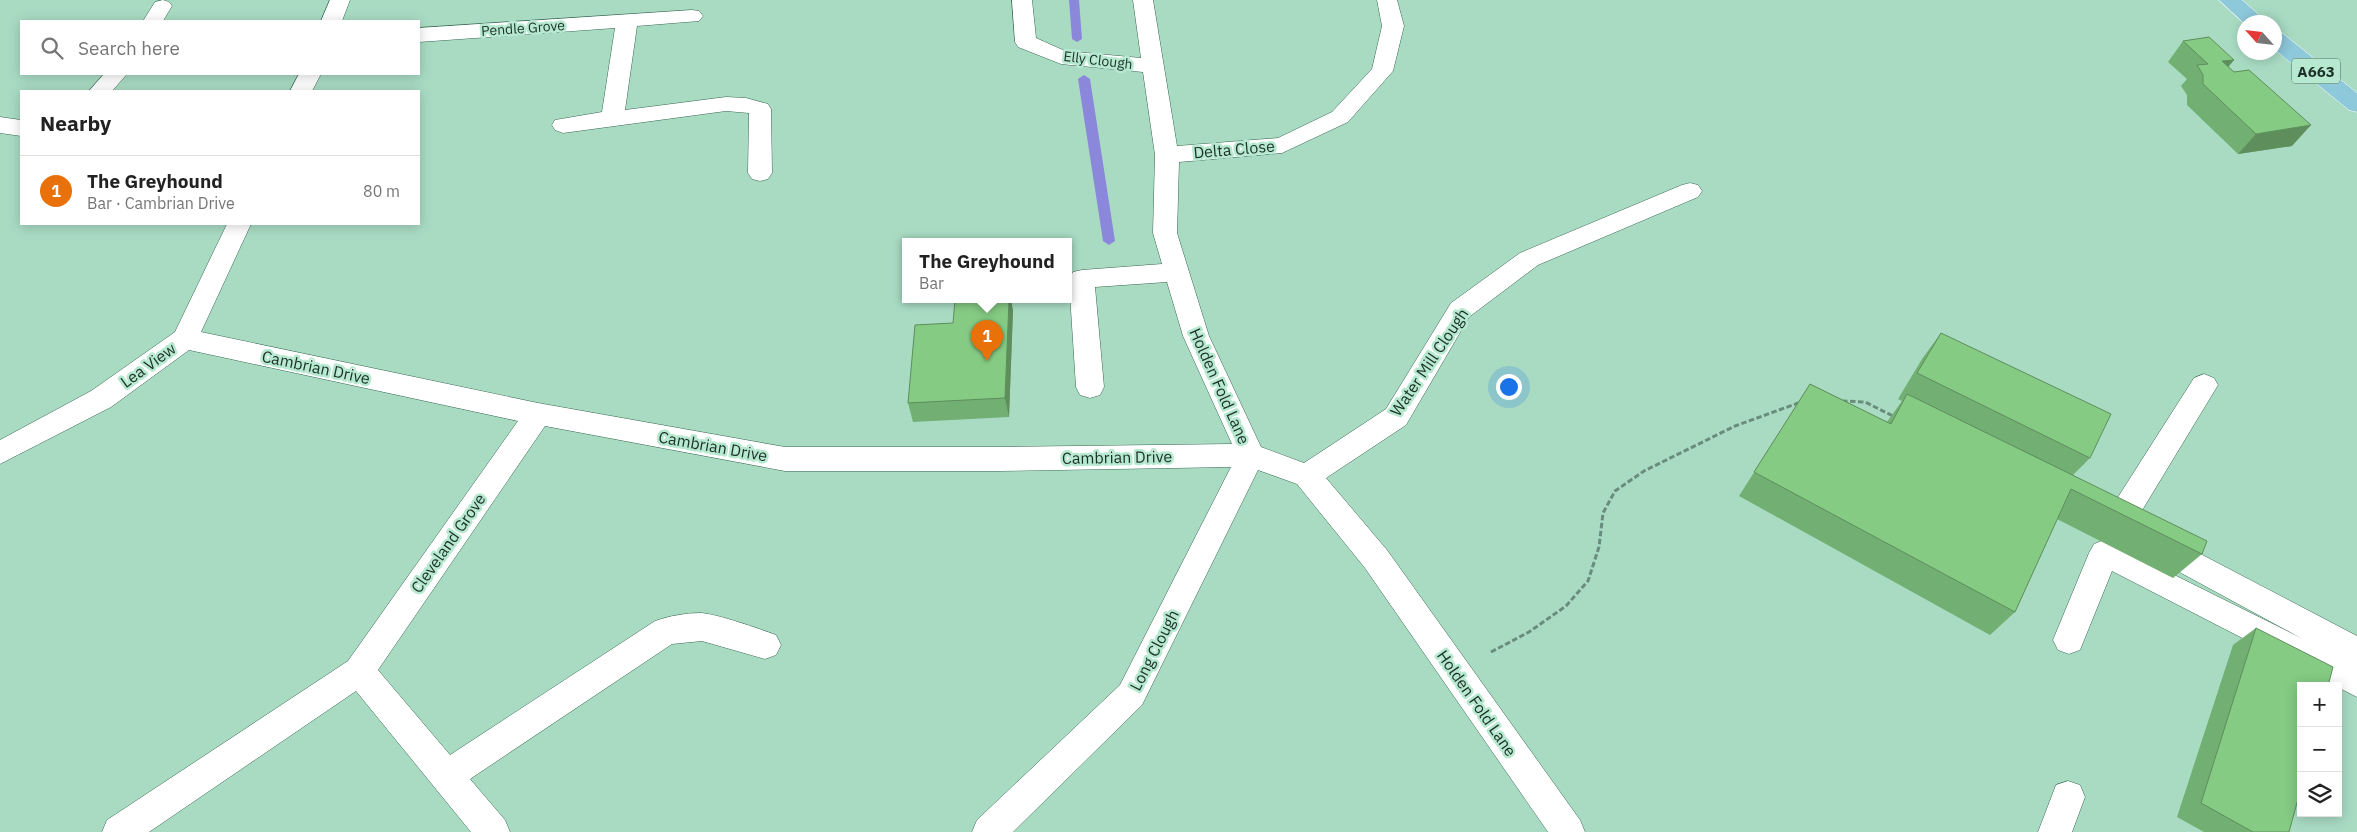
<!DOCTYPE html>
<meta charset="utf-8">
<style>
:root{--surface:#fff;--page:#f2f2f2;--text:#222;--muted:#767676;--line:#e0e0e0;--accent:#ea580c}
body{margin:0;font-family:"IBM Plex Sans",sans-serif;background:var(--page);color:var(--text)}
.controls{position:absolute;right:15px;bottom:15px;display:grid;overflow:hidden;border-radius:0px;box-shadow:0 2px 12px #0003}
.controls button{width:45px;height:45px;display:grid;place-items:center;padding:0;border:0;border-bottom:1px solid var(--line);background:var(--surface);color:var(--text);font:25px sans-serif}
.compass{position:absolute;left:2237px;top:15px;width:45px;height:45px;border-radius:50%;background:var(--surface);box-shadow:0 2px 12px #0003;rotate:297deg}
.you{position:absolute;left:1508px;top:386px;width:18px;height:18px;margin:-12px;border:4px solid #fff;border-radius:50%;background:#1a73e8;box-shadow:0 0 0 8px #1a73e833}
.badge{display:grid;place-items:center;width:32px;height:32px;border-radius:50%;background:var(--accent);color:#fff;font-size:16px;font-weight:700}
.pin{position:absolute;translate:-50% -41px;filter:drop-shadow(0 1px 2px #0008)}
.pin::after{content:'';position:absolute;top:26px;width:18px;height:15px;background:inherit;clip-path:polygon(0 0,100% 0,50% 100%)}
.popup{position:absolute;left:902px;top:238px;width:170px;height:65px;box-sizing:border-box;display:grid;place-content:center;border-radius:0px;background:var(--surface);filter:drop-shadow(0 1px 4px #0005);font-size:16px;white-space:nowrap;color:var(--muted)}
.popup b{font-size:19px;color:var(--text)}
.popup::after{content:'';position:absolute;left:50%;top:100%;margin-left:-10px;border:10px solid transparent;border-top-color:var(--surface)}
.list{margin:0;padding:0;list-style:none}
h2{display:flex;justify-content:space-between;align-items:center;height:65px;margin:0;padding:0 20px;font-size:21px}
h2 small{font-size:16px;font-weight:400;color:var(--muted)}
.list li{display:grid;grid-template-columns:32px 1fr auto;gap:15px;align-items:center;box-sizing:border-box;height:70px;padding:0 20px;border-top:1px solid var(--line)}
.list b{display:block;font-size:19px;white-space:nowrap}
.list p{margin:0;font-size:16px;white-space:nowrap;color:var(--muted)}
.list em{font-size:16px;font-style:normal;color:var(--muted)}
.icon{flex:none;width:28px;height:28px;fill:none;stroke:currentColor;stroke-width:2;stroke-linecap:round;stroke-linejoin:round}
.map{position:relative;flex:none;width:2357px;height:832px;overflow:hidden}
.search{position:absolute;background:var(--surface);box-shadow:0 2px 12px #0003;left:20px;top:20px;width:400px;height:55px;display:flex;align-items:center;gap:12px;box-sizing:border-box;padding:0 18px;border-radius:0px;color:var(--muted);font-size:19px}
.panel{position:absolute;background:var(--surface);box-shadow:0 2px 12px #0003;left:20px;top:90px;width:400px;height:135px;border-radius:0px}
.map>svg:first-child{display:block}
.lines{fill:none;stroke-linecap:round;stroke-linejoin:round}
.stream{fill:#8b88db;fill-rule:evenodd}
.minor-casing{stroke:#386752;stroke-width:1}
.major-casing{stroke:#fff;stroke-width:1}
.path{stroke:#698d7c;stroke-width:3;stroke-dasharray:5.5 2.5;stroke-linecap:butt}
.minor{fill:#fff;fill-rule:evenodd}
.major{fill:#8ec8db;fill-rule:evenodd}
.wall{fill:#72af72}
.shaded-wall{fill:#5d8e5c}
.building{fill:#85cb84;stroke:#5d8e5c}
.labels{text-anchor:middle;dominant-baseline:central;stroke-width:5;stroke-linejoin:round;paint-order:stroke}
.far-street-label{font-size:14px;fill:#1c3027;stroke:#b6e9d0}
.shield{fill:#b6e9d0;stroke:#4a685a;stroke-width:1}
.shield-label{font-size:15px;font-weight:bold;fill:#1c3027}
.street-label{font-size:16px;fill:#1c3027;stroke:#b6e9d0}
</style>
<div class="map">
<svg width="2357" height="832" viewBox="0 0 2357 832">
<rect width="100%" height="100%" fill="#a9dbc3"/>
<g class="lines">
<path class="stream" d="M1069,0H1079L1082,39L1077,42L1072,39Z
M1084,75L1090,79L1115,241L1109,245L1103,241L1078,79Z"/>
<g class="minor-casing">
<path id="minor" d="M163,0L169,2L172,6L163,21H143L155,2Z
M330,0H350L342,21H321Z
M1012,0H1032L1036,38L1065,51L1141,58L1133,0H1153L1177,146L1278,138L1332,112L1372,69L1382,26L1377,0H1397L1404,26L1393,71L1348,122L1282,153L1179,162L1177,233L1209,336L1261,447L1304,463L1386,409L1451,303L1520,253L1682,185L1690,183L1698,185L1702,191L1698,197L1538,265L1469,317L1406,425L1326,478L1387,550L1580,820L1585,832H1548L1365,568L1297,484L1258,470L1142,705L1013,832H972L977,820L1120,685L1231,467L999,471H785L545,426L378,670L450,755L655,621C669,616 686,613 701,613C717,614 760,629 776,635L781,645L776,655L765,659L702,641L672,644L470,779L505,820L510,832H471L356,691L149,832H102L107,820L348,661L518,421L189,350L111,407L0,464V440L91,391L175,332L227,224H251L201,332L538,403L785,447H999L1232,444L1183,336L1167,282L1095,287L1104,387L1100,395L1090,398L1080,395L1076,387L1069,279L1073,272L1082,270L1162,264L1153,233L1155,155L1143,72L1061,64L1018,47L1015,42Z
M692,10L699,11L703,16L699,21L637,26L625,110L726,97L746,98L768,104L771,109L772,173L768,179L760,181L752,179L748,173L749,113L726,111L563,133L555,130L552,125L555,120L602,112L615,28L419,42V28Z
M104,74H127L112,91H89Z
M299,74H321L312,91H290Z
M0,117L21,120V136L0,133Z
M2204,374L2214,378L2218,385L2138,517L2168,537L2357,636V697L2112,571L2080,650L2069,654L2058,650L2053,640L2089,553L2094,544L2104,540L2301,638L2148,555L2115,533L2108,514L2113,505L2194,378Z
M2068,781L2080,785L2085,797L2072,832H2038L2056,785Z"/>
</g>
<g class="major-casing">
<path id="major" d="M2219,0H2242L2267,22L2244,23Z
M2274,31L2282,33L2357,93V112L2349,110L2274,49Z"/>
</g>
<path class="path" d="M1842,401L1865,402L1895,417
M1491,652L1529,632L1566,606L1588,581L1599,547L1603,513L1615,491L1644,471L1735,426L1801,402"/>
<use href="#minor" class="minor"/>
<use href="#major" class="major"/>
</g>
<path class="wall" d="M2183,41L2234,60L2228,67L2292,146L2238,154L2187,105V95L2181,86L2187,79L2168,62Z
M1013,310L1009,417L913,422L908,403L953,323Z
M1941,333L2090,458L2073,475L2202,554L2173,578L2057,519L2015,612L1990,635L1739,496L1810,384L1887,422L1902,401L1898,399L1922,359Z
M2256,628L2289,832H2204L2177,817L2233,645Z"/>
<path class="shaded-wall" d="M2234,60L2217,80L2222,61Z
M2311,125L2292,146L2238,154L2256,134Z
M1009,300H1011L1013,310L1009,417L1005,398Z"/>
<path class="building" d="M2209,37L2234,60L2222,61L2234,72L2249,70L2311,125L2256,134L2203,84V75L2197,65L2208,64L2183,41Z
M955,300H1009L1005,398L908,403L915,325L953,323Z
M1941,333L2111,414L2090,458L1917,373Z
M1810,384L1891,424L1907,394L2207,541L2202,554L2071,489L2015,612L1754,472Z
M2256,628L2333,667L2328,686H2301V788L2289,832H2253L2201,803Z"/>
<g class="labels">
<g class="far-street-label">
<text transform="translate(523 28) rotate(-4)">Pendle Grove</text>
<text transform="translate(1098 60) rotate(7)">Elly Clough</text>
</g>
<rect class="shield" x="2292" y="58.5" width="48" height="25" rx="4"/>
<g class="shield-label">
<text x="2316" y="71">A663</text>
</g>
<g class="street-label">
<text transform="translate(1234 149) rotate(-5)">Delta Close</text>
<text transform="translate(1429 362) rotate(-56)">Water Mill Clough</text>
<text transform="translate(148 365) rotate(-36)">Lea View</text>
<text transform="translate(316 367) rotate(12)">Cambrian Drive</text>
<text transform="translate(1220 386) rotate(66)">Holden Fold Lane</text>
<text transform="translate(713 446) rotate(10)">Cambrian Drive</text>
<text transform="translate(1117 457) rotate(-1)">Cambrian Drive</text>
<text transform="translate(448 543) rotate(-55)">Cleveland Grove</text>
<text transform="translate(1154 650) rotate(-63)">Long Clough</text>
<text transform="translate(1477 703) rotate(55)">Holden Fold Lane</text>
</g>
</g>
</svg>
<div class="controls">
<button>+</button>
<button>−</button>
<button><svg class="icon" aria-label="layers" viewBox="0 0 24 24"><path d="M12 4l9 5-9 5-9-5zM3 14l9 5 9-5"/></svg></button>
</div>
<svg class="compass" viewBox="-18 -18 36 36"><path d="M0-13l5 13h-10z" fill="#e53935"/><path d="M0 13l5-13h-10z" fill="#767676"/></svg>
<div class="you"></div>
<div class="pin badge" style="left:987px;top:361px;background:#e8710a">1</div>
<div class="popup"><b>The Greyhound</b>Bar</div>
<div class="search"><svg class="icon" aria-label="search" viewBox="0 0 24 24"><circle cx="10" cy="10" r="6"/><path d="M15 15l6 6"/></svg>Search here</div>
<section class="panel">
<h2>Nearby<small></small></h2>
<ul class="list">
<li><span class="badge" style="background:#e8710a">1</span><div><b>The Greyhound</b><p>Bar · Cambrian Drive</p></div><em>80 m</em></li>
</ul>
</section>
</div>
